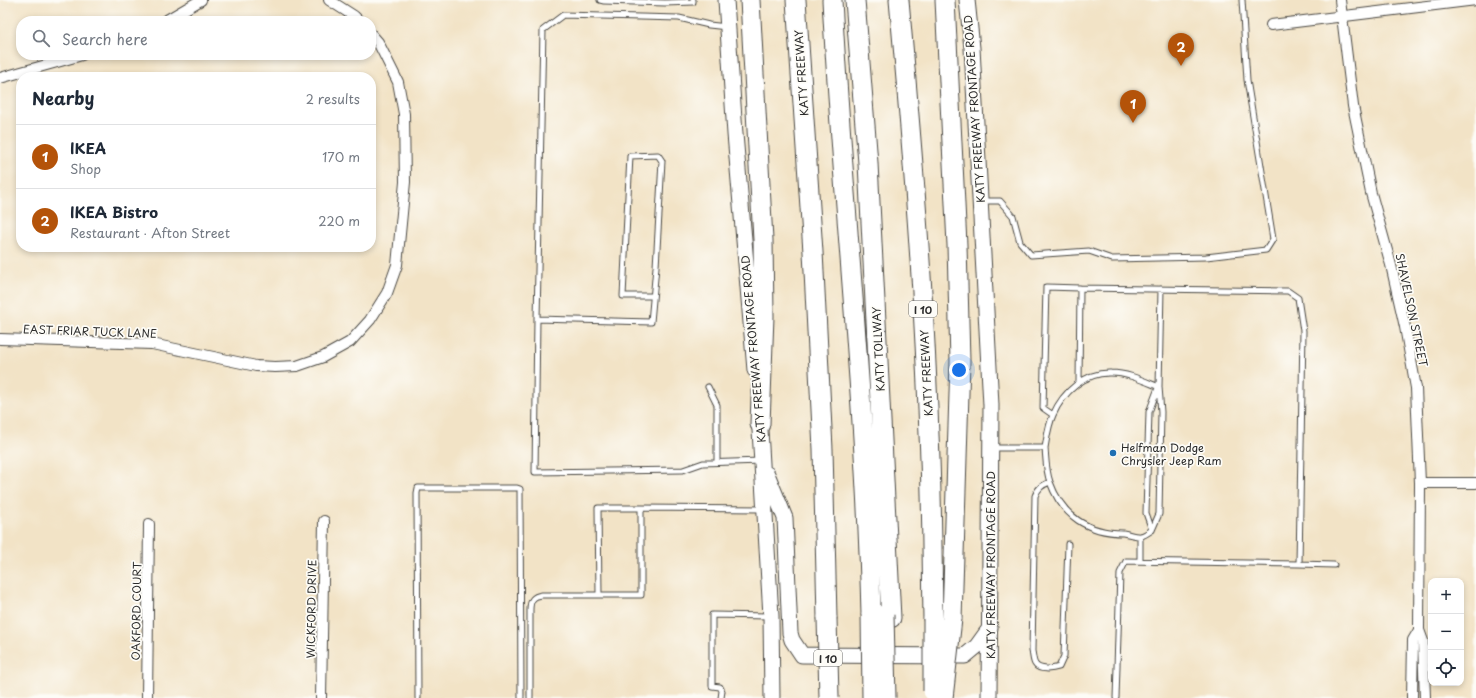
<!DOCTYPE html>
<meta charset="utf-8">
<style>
:root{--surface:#fff;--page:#f6f6f7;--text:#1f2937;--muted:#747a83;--line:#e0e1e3;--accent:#b45309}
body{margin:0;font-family:"Playpen Sans",sans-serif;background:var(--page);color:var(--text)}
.controls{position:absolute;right:12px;bottom:12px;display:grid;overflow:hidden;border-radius:8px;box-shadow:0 2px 6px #0003}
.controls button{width:36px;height:36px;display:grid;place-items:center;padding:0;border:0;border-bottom:1px solid var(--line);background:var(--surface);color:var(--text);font:20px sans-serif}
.you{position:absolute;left:959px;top:370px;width:14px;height:14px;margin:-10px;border:3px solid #fff;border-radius:50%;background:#1a73e8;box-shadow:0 0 0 6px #1a73e833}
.badge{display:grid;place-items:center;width:26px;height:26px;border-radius:50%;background:var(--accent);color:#fff;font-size:13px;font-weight:700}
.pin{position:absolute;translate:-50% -33px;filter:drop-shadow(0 1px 2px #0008)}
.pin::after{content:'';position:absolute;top:21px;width:14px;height:12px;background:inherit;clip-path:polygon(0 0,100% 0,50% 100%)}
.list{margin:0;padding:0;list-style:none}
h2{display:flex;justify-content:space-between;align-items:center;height:52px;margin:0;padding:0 16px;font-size:17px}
h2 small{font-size:13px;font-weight:400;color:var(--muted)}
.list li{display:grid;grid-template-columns:26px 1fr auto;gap:12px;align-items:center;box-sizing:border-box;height:64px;padding:0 16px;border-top:1px solid var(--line)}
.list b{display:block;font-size:15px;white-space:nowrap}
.list p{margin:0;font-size:13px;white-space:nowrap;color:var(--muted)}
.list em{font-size:13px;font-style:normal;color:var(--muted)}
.icon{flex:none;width:22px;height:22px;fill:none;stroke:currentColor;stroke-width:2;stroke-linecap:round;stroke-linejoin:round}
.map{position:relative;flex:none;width:1476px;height:698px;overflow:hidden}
.search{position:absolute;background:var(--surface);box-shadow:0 2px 6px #0003;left:16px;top:16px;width:360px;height:44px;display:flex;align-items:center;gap:10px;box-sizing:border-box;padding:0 14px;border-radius:16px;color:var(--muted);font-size:15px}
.panel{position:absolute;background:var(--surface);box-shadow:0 2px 6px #0003;left:16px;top:72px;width:360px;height:180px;border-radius:16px}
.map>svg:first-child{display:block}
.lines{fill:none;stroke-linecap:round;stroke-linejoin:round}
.lane-casing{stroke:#494742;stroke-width:7}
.street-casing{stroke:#494742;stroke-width:12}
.secondary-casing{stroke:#494742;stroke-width:17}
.highway-casing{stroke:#494742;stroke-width:21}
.lane{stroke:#fff;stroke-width:5}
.street{stroke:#fff;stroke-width:10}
.secondary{stroke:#fff;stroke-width:15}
.highway{stroke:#fff;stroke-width:19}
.highway-bridge-casing{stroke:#494742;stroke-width:21;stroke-linecap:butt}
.highway-bridge{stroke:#fff;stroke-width:19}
.poi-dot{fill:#1f6fb2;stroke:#fdfcf7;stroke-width:1.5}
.labels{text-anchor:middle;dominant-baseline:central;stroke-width:3.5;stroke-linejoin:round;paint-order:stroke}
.shield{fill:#fdfcf7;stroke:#6a6a68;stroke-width:1}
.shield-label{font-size:10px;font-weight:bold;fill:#2b2b2b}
.street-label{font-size:11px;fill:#2b2b2b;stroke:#fdfcf7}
.poi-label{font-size:11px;fill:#2b2b2b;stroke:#fdfcf7;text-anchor:start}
</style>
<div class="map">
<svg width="1476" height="698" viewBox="0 0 1476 698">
<rect width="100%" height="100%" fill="#fdfcf7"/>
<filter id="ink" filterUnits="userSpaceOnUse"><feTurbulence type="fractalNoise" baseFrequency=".025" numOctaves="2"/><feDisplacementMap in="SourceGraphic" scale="8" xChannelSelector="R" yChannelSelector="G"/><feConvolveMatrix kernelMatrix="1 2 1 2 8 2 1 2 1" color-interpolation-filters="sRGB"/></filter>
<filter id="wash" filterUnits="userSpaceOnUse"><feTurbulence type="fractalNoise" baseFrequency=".012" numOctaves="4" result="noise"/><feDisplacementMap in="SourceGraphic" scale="16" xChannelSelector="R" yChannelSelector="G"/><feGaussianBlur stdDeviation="0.9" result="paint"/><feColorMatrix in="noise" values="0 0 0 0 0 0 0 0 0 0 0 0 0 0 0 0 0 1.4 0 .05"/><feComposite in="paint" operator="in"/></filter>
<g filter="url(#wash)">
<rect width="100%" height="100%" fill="#f2e3c6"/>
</g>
<g filter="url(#ink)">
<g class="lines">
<g class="lane-casing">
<path id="lane" d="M600,0L604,1L665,3L693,2V0
M981,201H1000L1013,216L1020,242L1031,255L1089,251L1112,259L1206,257L1266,250L1273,239L1247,80L1242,0
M653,296H623L630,156L658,155L662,161L656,267L651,322L537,319L535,472L683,470L703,463L761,461
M537,319L543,30L563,15L679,18L709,25L727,27
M1079,382L1080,288L1288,291L1298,298L1303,331L1299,564L1126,561L1120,573L1116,698
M708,387L717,405V462
M1053,415L1043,408L1046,287L1080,288
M992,448H1045C1047,437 1048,426 1053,415C1063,392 1085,372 1111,373C1128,373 1144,381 1159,387L1161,289
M1045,448C1046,460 1046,471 1050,482C1062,516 1088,533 1123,533C1129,534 1136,537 1141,536C1145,535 1149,532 1152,530L1159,514L1161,412L1159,387
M1050,482C1042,485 1038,488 1035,496L1032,651C1033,655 1033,661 1035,664C1039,671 1053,669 1059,667L1064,656L1068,544
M1152,530L1146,513L1149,412L1158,388
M1140,561V536
M1299,564L1334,565
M599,595L598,508H641
M418,698L417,493L418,488H517L520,489L521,698
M530,698V610C530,600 533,596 542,595H641V508L762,509
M721,698L722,691L720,687L712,686V615L770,616"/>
</g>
<g class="street-casing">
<path id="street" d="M329,0L354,16L359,21
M1340,0L1353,106L1371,193L1391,265L1405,327L1416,388L1420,483L1419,630L1423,641L1425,698
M165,21L201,0
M1271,25L1476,0
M0,78L82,55
M0,339L152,344L256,366L275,367L297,366L323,357L350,342L370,320L387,293L397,265L405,182L404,114L398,82L378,42L371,34
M1420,483H1476
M147,698L149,524
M321,698L324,521
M1412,698L1413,640L1419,630"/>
</g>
<g class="secondary-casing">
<path id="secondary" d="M726,0L735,134L755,370
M967,0L972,48L991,405L989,698
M759,413L771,616L772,698
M767,474L785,518L790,633L792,640L802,655L965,656L977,646L990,628"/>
</g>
<g class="highway-casing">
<path id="highway" d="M750,0L763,240L764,316L760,424
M796,0L813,252L823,449L827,618
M832,0C843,205 866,409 871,614
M855,0L868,163L891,618
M899,0C912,145 924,290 929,435C932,496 932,558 933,619
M945,0L957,245L960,361L952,619"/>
</g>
<use href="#lane" class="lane"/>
<use href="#street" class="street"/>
<use href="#secondary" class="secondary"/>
<use href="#highway" class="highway"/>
<g class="highway-bridge-casing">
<path id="highway-bridge" d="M871,614L872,698
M884,615L886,698
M827,618L829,698
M933,619V691
M943,698L952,619"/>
</g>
<use href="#highway-bridge" class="highway-bridge"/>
</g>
</g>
<circle class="poi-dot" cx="1113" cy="453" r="4"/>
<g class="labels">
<g class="shield">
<rect x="909" y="301" width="28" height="16" rx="3"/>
<rect x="814" y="650" width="28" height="16" rx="3"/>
</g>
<g class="shield-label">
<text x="923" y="309">I 10</text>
<text x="828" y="658">I 10</text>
</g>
<g class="street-label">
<text transform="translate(801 73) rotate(-94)">KATY FREEWAY</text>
<text transform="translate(974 109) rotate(-94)">KATY FREEWAY FRONTAGE ROAD</text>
<text transform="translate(1412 310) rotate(78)">SHAVELSON STREET</text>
<text transform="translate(90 331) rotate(2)">EAST FRIAR TUCK LANE</text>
<text transform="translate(753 349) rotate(-95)">KATY FREEWAY FRONTAGE ROAD</text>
<text transform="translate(878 349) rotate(-93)">KATY TOLLWAY</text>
<text transform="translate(926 373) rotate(-93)">KATY FREEWAY</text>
<text transform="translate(990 565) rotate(-90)">KATY FREEWAY FRONTAGE ROAD</text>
<text transform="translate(311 609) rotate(-89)">WICKFORD DRIVE</text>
<text transform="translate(136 611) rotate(-89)">OAKFORD COURT</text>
</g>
<g class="poi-label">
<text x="1121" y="447">Helfman Dodge<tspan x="1121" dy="13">Chrysler Jeep Ram</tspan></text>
</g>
</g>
</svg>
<div class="controls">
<button>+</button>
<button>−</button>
<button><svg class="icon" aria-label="locate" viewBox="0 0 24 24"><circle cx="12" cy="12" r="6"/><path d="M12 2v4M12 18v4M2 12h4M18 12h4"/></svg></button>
</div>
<div class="you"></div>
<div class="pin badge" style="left:1133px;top:123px">1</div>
<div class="pin badge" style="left:1181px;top:66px">2</div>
<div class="search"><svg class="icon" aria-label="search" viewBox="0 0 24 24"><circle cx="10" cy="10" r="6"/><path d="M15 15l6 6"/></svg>Search here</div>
<section class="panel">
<h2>Nearby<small>2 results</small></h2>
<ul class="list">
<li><span class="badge">1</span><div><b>IKEA</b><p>Shop</p></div><em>170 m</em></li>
<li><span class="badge">2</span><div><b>IKEA Bistro</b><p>Restaurant · Afton Street</p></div><em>220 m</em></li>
</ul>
</section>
</div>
